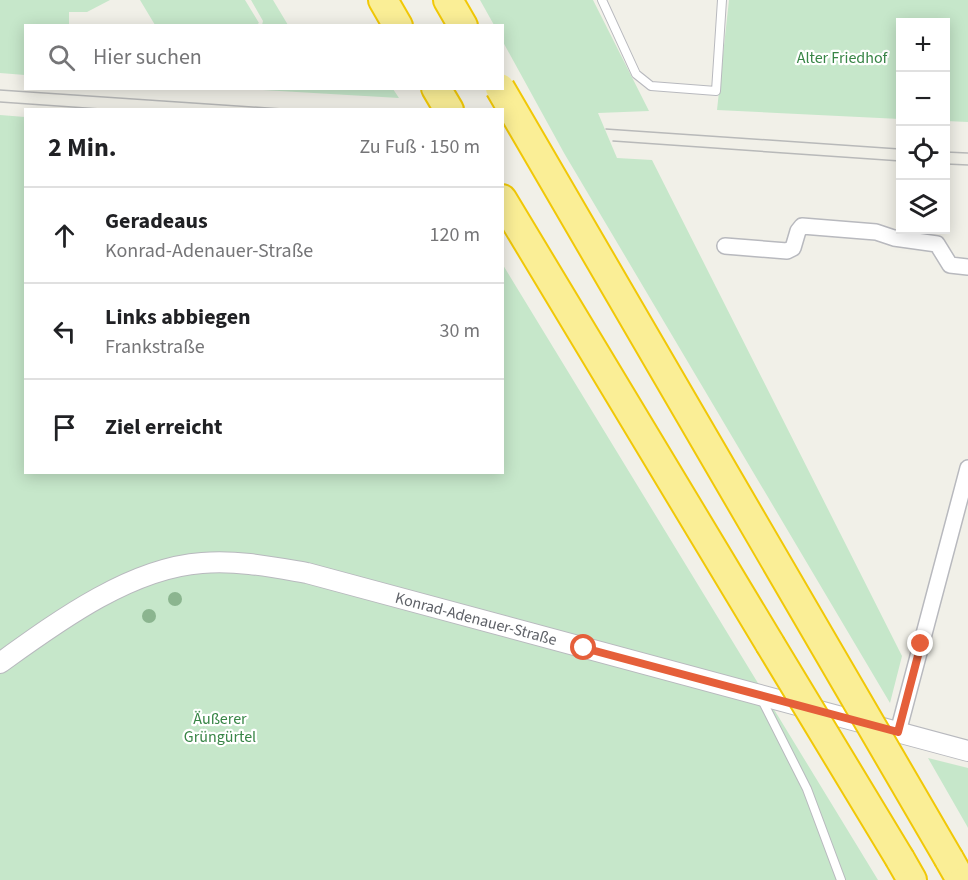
<!DOCTYPE html>
<html lang="de">
<meta charset="utf-8">
<style>
:root{--surface:#fff;--page:#f6f6f6;--text:#202124;--muted:#757577;--line:#e0e0e0}
body{margin:0;font-family:"Source Sans 3",sans-serif;background:var(--page);color:var(--text)}
.controls{position:absolute;right:18px;top:18px;display:grid;overflow:hidden;border-radius:0px;box-shadow:0 3px 15px #0003}
.controls button{width:54px;height:54px;display:grid;place-items:center;padding:0;border:0;border-bottom:2px solid var(--line);background:var(--surface);color:var(--text);font:30px sans-serif}
.stop{position:absolute;width:18px;height:18px;margin:-14px;border:4px solid #e55f3a;border-radius:50%;background:#fff}
.stop.end{background:#e55f3a;border-color:#fff;box-shadow:0 2px 6px #0008}
.list{margin:0;padding:0;list-style:none}
h2{display:flex;justify-content:space-between;align-items:center;height:78px;margin:0;padding:0 24px;font-size:26px}
h2 small{font-size:20px;font-weight:400;color:var(--muted)}
.list li{display:grid;grid-template-columns:39px 1fr auto;gap:18px;align-items:center;box-sizing:border-box;height:96px;padding:0 24px;border-top:2px solid var(--line)}
.list b{display:block;font-size:22px;white-space:nowrap}
.list p{margin:0;font-size:20px;white-space:nowrap;color:var(--muted)}
.list em{font-size:20px;font-style:normal;color:var(--muted)}
.icon{flex:none;width:33px;height:33px;fill:none;stroke:currentColor;stroke-width:2;stroke-linecap:round;stroke-linejoin:round}
.map{position:relative;flex:none;width:968px;height:880px;overflow:hidden}
.search{position:absolute;background:var(--surface);box-shadow:0 3px 15px #0003;left:24px;top:24px;width:480px;height:66px;display:flex;align-items:center;gap:15px;box-sizing:border-box;padding:0 21px;border-radius:0px;color:var(--muted);font-size:22px}
.panel{position:absolute;background:var(--surface);box-shadow:0 3px 15px #0003;left:24px;top:108px;width:480px;height:366px;border-radius:0px}
.map>svg:first-child{display:block}
.green{fill:#c6e7ca}
.lines{fill:none;stroke-linecap:round;stroke-linejoin:round}
.service-casing{stroke:#b8b9be;stroke-width:10}
.minor-casing{stroke:#b8b9be;stroke-width:18}
.tertiary-casing{stroke:#b8b9be;stroke-width:22}
.motorway-casing{stroke:#f1c807;stroke-width:32}
.service{stroke:#fff;stroke-width:8}
.minor{stroke:#fff;stroke-width:15}
.tertiary{stroke:#fff;stroke-width:20}
.motorway{stroke:#faee96;stroke-width:28}
.tram{stroke:#b8b9b9;stroke-width:1.5}
.motorway-bridge-casing{stroke:#f1c807;stroke-width:32;stroke-linecap:butt}
.motorway-bridge{stroke:#faee96;stroke-width:28}
.tree{fill:#8bb58f}
.route{stroke:#e55f3a;stroke-width:8}
.labels{text-anchor:middle;dominant-baseline:central;stroke-width:4.5;stroke-linejoin:round;paint-order:stroke}
.park-label{font-size:16px;fill:#388546;stroke:#fff}
.street-label{font-size:16px;fill:#5f6268;stroke:#fff}
</style>
<div class="map">
<svg width="968" height="880" viewBox="0 0 968 880">
<rect width="100%" height="100%" fill="#f1f0e8"/>
<path class="green" d="M0,0H110L87,12H69V25L26,26L25,75L0,73Z
M140,0H245L259,23L255,26L155,25Z
M251,0H273L288,25H262L263,21Z
M480,0H593L649,111L598,113L617,158L652,160L902,656L890,703L564,153L503,42L502,26L494,25Z
M729,0H968V122L946,121V22H900V119L717,110Z
M247,89H393L399,98Z
M0,115L25,117L26,472H502L503,265L878,880H0Z
M928,758L968,768V828L967,826Z"/>
<g class="lines">
<g class="service-casing">
<path id="service" d="M602,0L636,74L651,86L716,91L722,0
M761,698L807,789L841,880"/>
</g>
<g class="minor-casing">
<path id="minor" d="M725,246L787,251L793,248L798,231L802,226L876,232L894,238L937,244L950,265L968,267
M898,732L968,468"/>
</g>
<g class="tertiary-casing">
<path id="tertiary" d="M0,663C57,622 130,568 202,563C238,560 272,567 307,573L968,751"/>
</g>
<g class="motorway-casing">
<path id="motorway" d="M383,0L398,26
M448,0L463,26
M436,88L449,110
M502,199L770,644
M900,859L912,880
M949,859L961,880"/>
</g>
<use href="#service" class="service"/>
<use href="#minor" class="minor"/>
<use href="#tertiary" class="tertiary"/>
<use href="#motorway" class="motorway"/>
<path class="tram" d="M0,90L297,110
M0,102L115,110
M606,129L900,149
M613,141L900,161
M946,152L968,153
M946,164L968,165"/>
<g class="motorway-bridge-casing">
<path id="motorway-bridge" d="M500,88L949,859
M770,644L900,859"/>
</g>
<use href="#motorway-bridge" class="motorway-bridge"/>
</g>
<g class="tree">
<circle cx="175" cy="599" r="7"/>
<circle cx="149" cy="616" r="7"/>
</g>
<g class="lines">
<path class="route" d="M584,648L898,732L921,644"/>
</g>
<g class="labels">
<g class="park-label">
<text x="842" y="58">Alter Friedhof</text>
<text x="220" y="719">Äußerer<tspan x="220" dy="18">Grüngürtel</tspan></text>
</g>
<g class="street-label">
<text transform="translate(476 619) rotate(15)">Konrad-Adenauer-Straße</text>
</g>
</g>
</svg>
<div class="controls">
<button>+</button>
<button>−</button>
<button><svg class="icon" aria-label="locate" viewBox="0 0 24 24"><circle cx="12" cy="12" r="6"/><path d="M12 2v4M12 18v4M2 12h4M18 12h4"/></svg></button>
<button><svg class="icon" aria-label="layers" viewBox="0 0 24 24"><path d="M12 4l9 5-9 5-9-5zM3 14l9 5 9-5"/></svg></button>
</div>
<div class="stop" style="left:584px;top:648px"></div>
<div class="stop end" style="left:921px;top:644px"></div>
<div class="search"><svg class="icon" aria-label="search" viewBox="0 0 24 24"><circle cx="10" cy="10" r="6"/><path d="M15 15l6 6"/></svg>Hier suchen</div>
<section class="panel">
<h2>2 Min.<small>Zu Fuß · 150 m</small></h2>
<ul class="list">
<li><svg class="icon" aria-label="ahead" viewBox="0 0 24 24"><path d="M12 20V5M6 11l6-6 6 6"/></svg><div><b>Geradeaus</b><p>Konrad-Adenauer-Straße</p></div><em>120 m</em></li>
<li><svg class="icon" aria-label="left" viewBox="0 0 24 24"><path d="M17 20v-9H6M10 6l-5 5 5 5"/></svg><div><b>Links abbiegen</b><p>Frankstraße</p></div><em>30 m</em></li>
<li><svg class="icon" aria-label="arrive" viewBox="0 0 24 24"><path d="M6 21V4h12l-3 4 3 4H6"/></svg><div><b>Ziel erreicht</b></div></li>
</ul>
</section>
</div>
